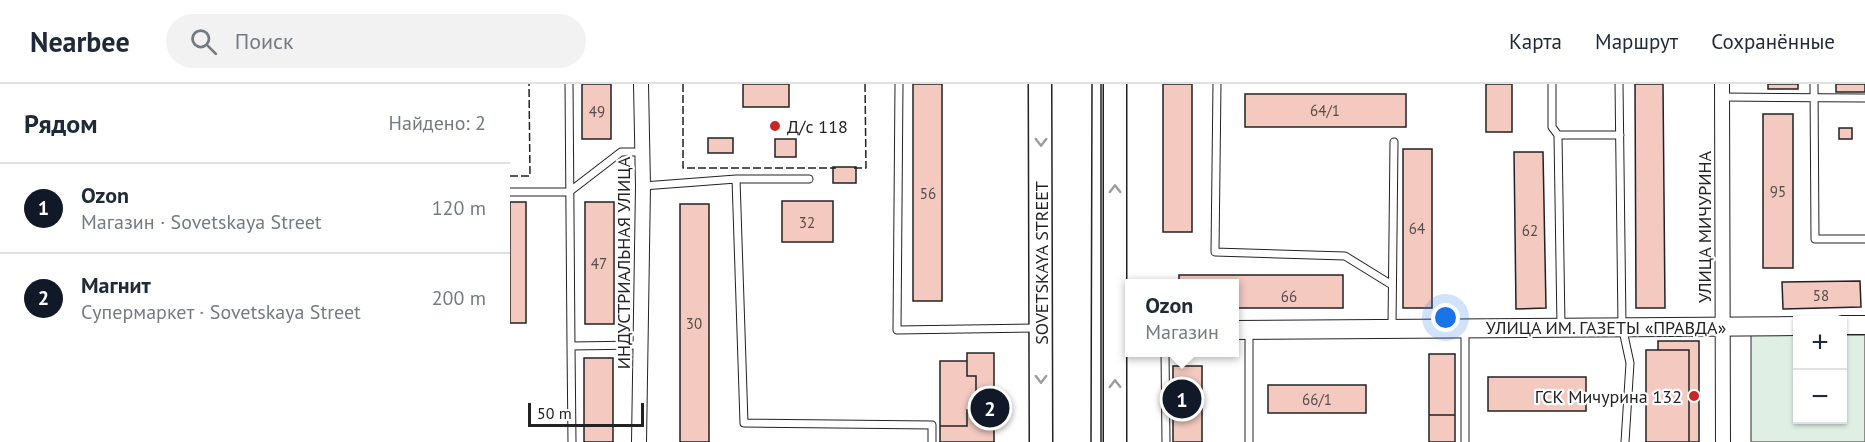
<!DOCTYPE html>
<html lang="ru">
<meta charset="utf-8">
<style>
:root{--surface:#fff;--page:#f2f2f3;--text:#1f2937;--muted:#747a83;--line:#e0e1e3;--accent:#111827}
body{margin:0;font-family:"PT Sans",sans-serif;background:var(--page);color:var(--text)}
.controls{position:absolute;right:18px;bottom:18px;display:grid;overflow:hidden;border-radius:0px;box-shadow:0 2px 4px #0004}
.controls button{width:54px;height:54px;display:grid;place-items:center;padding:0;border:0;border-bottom:2px solid var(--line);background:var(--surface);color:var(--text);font:30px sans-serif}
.scale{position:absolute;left:18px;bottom:15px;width:116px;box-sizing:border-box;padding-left:6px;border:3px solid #222;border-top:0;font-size:16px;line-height:21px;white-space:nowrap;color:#222;-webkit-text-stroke:4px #fff;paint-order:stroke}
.you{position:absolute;left:936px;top:234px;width:21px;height:21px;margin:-15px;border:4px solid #fff;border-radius:50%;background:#1a73e8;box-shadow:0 0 0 9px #1a73e833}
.badge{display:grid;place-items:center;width:39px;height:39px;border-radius:50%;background:var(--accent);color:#fff;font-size:20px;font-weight:700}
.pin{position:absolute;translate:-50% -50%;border:3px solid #fff;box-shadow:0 2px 6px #0006}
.popup{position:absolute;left:615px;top:195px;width:114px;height:78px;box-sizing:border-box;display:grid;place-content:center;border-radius:0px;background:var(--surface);filter:drop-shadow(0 2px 4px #0005);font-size:20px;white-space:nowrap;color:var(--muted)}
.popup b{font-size:22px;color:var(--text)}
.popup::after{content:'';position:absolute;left:50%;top:100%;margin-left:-12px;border:12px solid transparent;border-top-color:var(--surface)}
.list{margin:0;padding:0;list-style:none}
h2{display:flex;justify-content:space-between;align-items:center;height:78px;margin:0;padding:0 24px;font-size:26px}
h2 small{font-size:20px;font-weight:400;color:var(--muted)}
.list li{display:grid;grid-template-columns:39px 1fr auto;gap:18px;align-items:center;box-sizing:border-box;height:90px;padding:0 24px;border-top:2px solid var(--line)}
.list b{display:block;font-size:22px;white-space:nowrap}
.list p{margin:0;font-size:20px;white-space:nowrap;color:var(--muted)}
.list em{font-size:20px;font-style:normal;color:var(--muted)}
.icon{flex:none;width:33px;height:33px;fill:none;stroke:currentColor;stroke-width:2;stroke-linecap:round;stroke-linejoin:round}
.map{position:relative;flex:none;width:1355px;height:358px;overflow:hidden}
header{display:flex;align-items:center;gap:36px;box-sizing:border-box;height:84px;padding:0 30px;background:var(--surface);border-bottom:2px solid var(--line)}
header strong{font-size:28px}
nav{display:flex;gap:33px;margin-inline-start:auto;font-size:21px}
.search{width:420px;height:54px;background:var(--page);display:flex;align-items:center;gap:15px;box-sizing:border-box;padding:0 21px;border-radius:33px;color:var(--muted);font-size:22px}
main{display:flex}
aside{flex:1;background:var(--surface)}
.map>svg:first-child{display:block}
.green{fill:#e0efe3;stroke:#6f6f6f;stroke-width:1.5}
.building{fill:#f3c9c0;stroke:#222;stroke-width:1.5}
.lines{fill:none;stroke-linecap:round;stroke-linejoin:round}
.service-casing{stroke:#222;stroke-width:9}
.minor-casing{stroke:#222;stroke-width:16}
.tertiary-casing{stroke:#222;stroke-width:20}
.primary-casing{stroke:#222;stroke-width:25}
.service{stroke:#fff;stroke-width:7}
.minor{stroke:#fff;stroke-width:14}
.tertiary{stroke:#fff;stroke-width:18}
.primary{stroke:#fff;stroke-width:22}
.tram{stroke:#222;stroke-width:1.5}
.fence{stroke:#222;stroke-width:1.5;stroke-dasharray:8 3;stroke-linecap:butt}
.oneway{stroke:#9c9c9c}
.poi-dot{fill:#c62828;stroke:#fff;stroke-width:2}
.labels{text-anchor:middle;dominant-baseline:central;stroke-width:4.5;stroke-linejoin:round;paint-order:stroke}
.number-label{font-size:15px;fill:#564c4a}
.poi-label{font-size:18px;fill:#222;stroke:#fff;text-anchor:start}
.street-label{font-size:18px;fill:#222;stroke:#fff}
</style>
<header>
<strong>Nearbee</strong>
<div class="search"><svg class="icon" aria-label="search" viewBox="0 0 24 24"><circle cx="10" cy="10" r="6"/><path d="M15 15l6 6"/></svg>Поиск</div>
<nav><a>Карта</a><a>Маршрут</a><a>Сохранённые</a></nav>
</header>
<main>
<aside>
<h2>Рядом<small>Найдено: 2</small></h2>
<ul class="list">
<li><span class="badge">1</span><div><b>Ozon</b><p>Магазин · Sovetskaya Street</p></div><em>120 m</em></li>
<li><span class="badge">2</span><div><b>Магнит</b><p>Супермаркет · Sovetskaya Street</p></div><em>200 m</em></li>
</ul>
</aside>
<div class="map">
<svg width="1355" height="358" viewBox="0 0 1355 358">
<rect width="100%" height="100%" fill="#fff"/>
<path class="green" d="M1241,250H1287L1288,336H1332L1333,251H1355V358H1241Z"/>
<path class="building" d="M72,0H101V55H72Z
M233,0H279V23H233Z
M403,0H432V217H403Z
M653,0H682V148H653Z
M976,0H1002V48H976Z
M1125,0H1153L1155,224H1126Z
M1258,0H1288V5H1258Z
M1326,0H1355V8H1326Z
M735,10H896V43H735Z
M1253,30H1283V184H1253Z
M1329,44H1342V55H1329Z
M198,54H223V69H198Z
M265,55H286V73H265Z
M893,65H922V224H893Z
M1004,68H1033L1036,224L1006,225Z
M323,83H346V99H323Z
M272,117H323V158H272Z
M0,118H16V239H0Z
M75,118H104V240H75Z
M170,120H199V358H170Z
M669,191H833V224H724V200H669Z
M1350,197L1351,223L1273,225L1272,198Z
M1148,257H1189V358H1179V266H1148Z
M1136,266H1179V358H1136Z
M457,269H484V358H430V342H457V326H466V292H457Z
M919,270H945V331H919Z
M74,274H103V358H74Z
M430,277H457V292H466V326H457V342H430Z
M663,282H692V358H663Z
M978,293H1076V327H978Z
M758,301H856V329H758Z
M919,331H945V358H919Z"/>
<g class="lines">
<g class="service-casing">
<path id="service" d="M59,0L61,262L131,261
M389,0L387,246L529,244
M707,0L705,168L835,172L882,201
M1042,0V43L1048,51L1051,242
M1109,0L1112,242L1120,279L1115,358
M1304,0L1305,155H1355
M1212,13L1355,14
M1048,51H1110
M226,95L234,339L422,341V358
M133,102L226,95H299
M0,108H59L111,68H132
M882,243L884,58
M61,262L62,358
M655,268L656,358
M739,358V248
M955,358V246"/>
</g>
<g class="minor-casing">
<path id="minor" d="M1212,0L1213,358
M129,358L133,102L131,0"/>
</g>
<g class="tertiary-casing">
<path id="tertiary" d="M1332,241H1355
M724,246L1288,242"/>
</g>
<g class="primary-casing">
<path id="primary" d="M530,0L531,358
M605,0V358"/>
</g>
<use href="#service" class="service"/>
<use href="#minor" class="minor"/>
<use href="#tertiary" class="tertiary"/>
<use href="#primary" class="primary"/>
<path class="tram" d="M581,358L582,0
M591,358V0"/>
<path class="fence" d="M173,0V84H326
M344,84H356L355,0
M0,92H20L19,0"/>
</g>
<defs><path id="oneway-chevron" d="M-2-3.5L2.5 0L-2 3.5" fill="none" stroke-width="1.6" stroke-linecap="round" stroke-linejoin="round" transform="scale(1.5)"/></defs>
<g class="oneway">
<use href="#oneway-chevron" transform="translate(531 58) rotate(90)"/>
<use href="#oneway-chevron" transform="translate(605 105) rotate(-90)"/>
<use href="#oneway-chevron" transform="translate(531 295) rotate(90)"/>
<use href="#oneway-chevron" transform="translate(605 300) rotate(-91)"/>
</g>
<g class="poi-dot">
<circle cx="265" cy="42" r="6"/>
<circle cx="1184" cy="312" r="6"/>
</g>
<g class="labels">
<g class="number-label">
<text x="815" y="26">64/1</text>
<text x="87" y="27">49</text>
<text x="1268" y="107">95</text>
<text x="418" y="109">56</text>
<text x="297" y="138">32</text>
<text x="907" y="144">64</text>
<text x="1020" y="146">62</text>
<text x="89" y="179">47</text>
<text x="1311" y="211">58</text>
<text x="779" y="212">66</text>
<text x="184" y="239">30</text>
<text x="807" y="315">66/1</text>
</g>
<g class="poi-label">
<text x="277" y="42">Д/с 118</text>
<text x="1172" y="312" text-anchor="end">ГСК Мичурина 132</text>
</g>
<g class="street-label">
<text transform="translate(1194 143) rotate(-90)">УЛИЦА МИЧУРИНА</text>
<text transform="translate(113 179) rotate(-90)">ИНДУСТРИАЛЬНАЯ УЛИЦА</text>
<text transform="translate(531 179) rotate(-90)">SOVETSKAYA STREET</text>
<text x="1096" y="243">УЛИЦА ИМ. ГАЗЕТЫ «ПРАВДА»</text>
</g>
</g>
</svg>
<div class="controls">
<button>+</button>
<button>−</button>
</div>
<div class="scale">50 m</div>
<div class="you"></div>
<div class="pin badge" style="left:672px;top:315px">1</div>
<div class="popup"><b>Ozon</b>Магазин</div>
<div class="pin badge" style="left:480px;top:324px">2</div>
</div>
</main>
